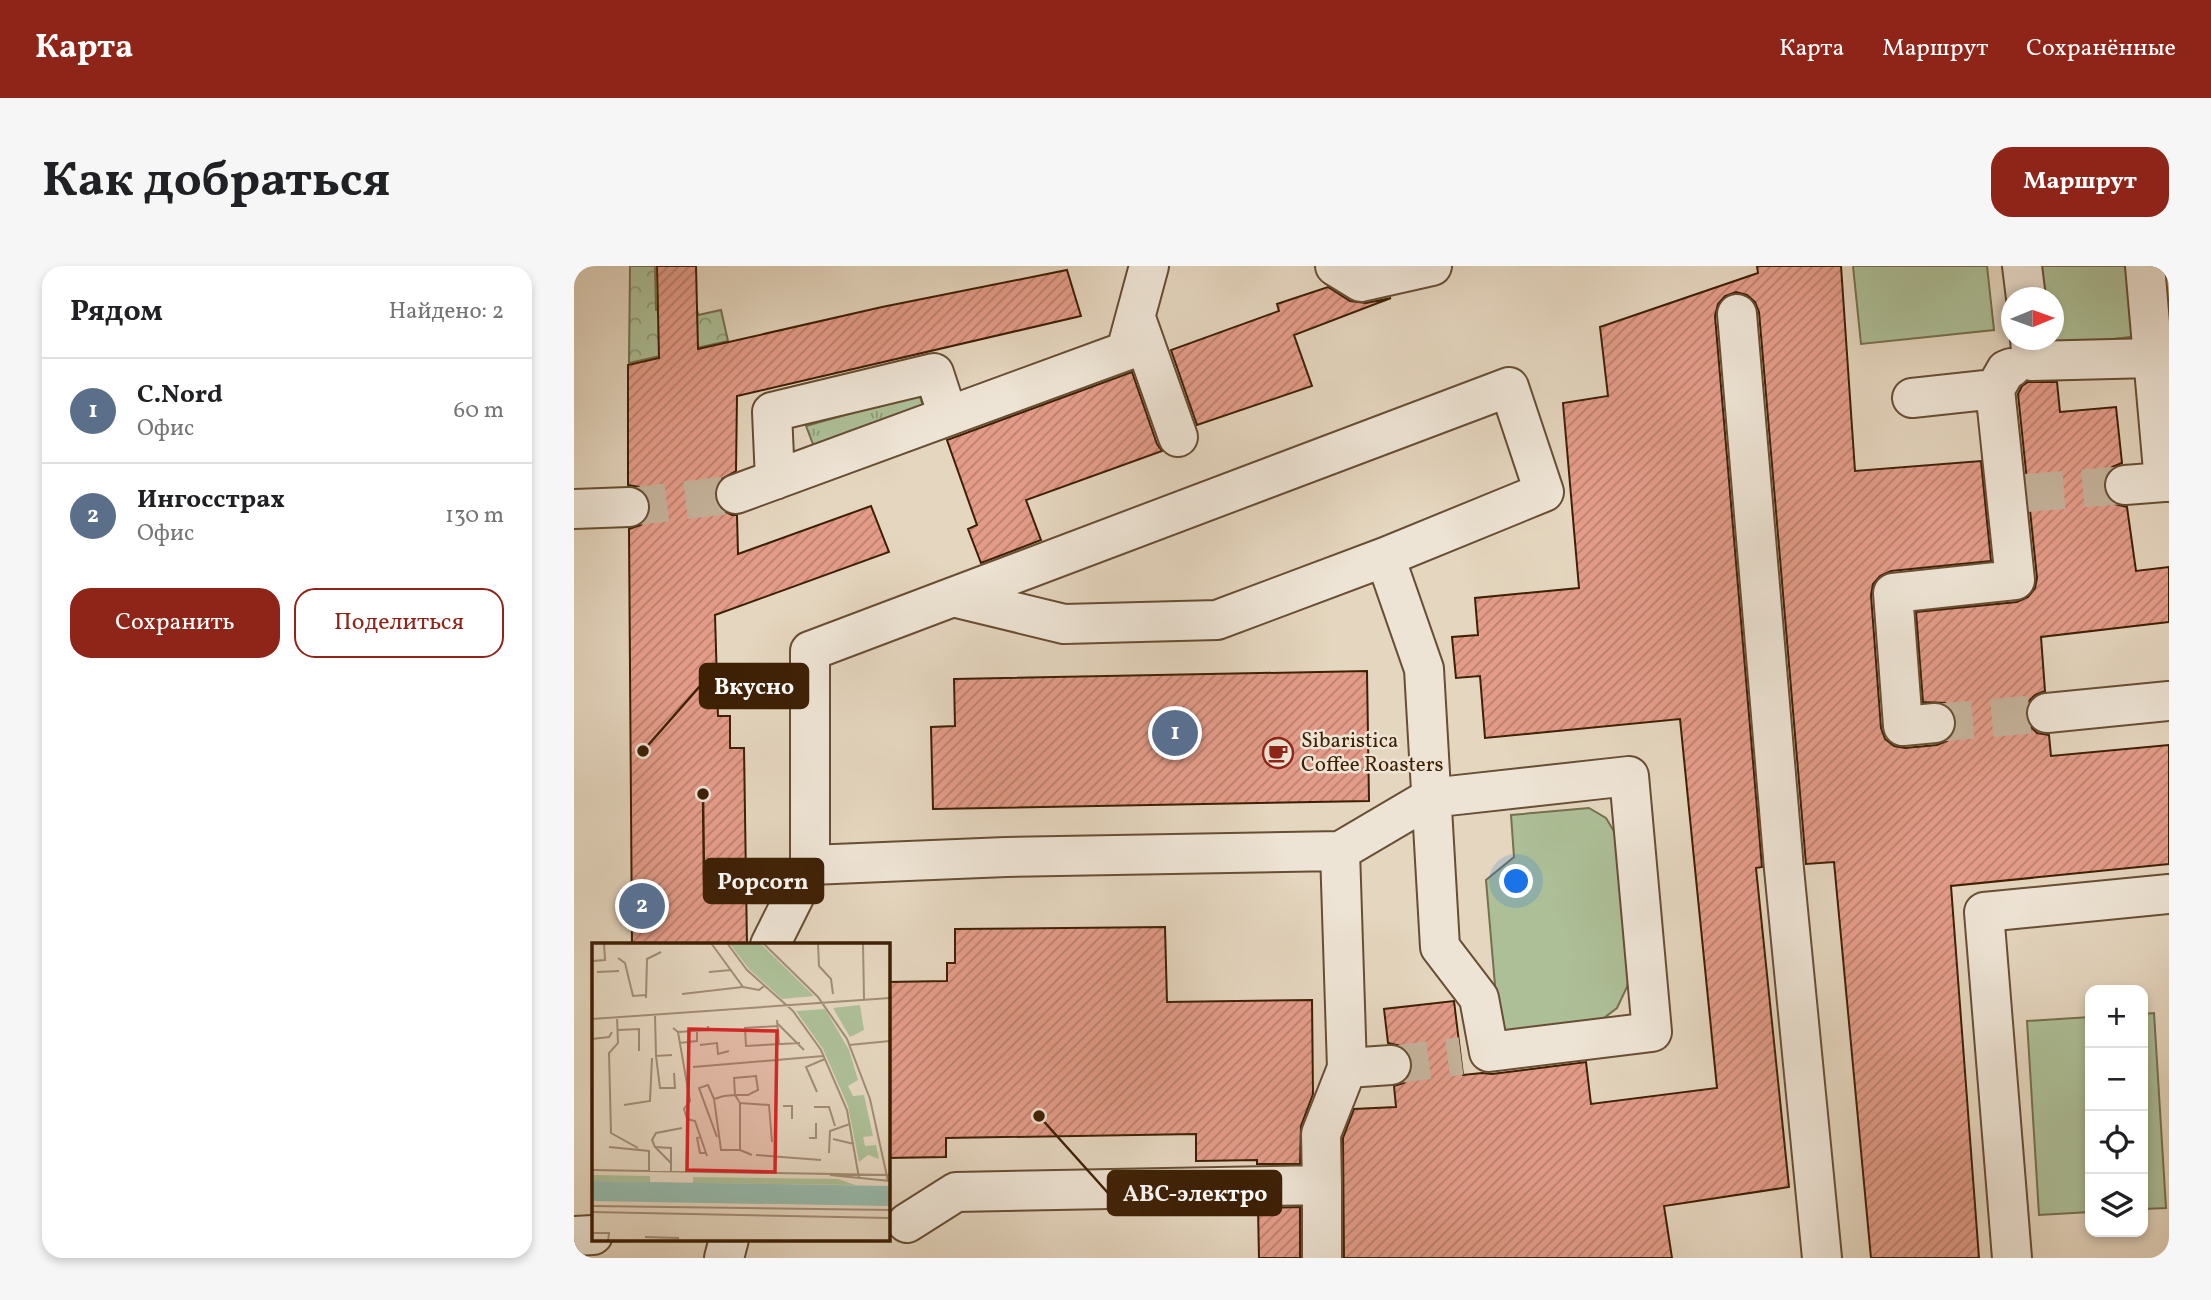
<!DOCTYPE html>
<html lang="ru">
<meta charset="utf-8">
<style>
:root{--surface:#fff;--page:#f6f6f6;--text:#202124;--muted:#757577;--line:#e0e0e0;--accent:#8f2418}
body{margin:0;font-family:Vollkorn,serif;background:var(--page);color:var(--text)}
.controls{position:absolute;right:21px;bottom:21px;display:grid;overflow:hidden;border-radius:14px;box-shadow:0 4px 10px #0003}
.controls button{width:63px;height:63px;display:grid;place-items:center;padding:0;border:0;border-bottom:2px solid var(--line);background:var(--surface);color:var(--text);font:35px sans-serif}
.compass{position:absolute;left:1427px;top:21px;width:63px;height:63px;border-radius:50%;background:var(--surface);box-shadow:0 4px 10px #0003;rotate:89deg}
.you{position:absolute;left:943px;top:616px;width:24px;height:24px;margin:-18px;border:5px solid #fff;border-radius:50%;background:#1a73e8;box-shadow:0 0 0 10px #1a73e833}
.badge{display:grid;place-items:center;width:46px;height:46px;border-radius:50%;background:var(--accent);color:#fff;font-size:23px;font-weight:700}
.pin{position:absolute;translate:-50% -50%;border:4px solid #fff;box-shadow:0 2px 7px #0006}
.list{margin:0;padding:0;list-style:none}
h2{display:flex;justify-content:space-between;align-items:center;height:91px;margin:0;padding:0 28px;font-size:30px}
h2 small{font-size:23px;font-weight:400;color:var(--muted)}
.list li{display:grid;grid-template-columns:46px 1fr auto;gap:21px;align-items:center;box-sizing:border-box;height:105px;padding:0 28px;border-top:2px solid var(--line)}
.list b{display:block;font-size:26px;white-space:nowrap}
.list p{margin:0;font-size:23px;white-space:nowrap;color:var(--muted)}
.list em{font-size:23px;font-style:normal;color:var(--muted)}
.actions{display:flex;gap:14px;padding:21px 28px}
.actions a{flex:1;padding:16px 0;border:2px solid var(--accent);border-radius:21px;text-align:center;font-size:24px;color:var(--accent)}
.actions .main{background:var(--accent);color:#fff}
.icon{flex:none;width:38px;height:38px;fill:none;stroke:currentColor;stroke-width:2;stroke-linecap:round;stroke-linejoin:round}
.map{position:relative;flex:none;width:1595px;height:992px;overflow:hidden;border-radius:21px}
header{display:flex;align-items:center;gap:42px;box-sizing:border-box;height:98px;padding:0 35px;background:var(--accent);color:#fff}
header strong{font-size:33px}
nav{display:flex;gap:38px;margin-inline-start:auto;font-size:24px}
.intro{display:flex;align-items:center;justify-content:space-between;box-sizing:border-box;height:168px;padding:0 42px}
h1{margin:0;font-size:49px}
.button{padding:18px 32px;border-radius:21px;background:var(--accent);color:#fff;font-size:24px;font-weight:700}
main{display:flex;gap:42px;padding:0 42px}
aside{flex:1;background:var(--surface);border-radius:21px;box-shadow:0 4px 10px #0003}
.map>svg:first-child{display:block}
.grass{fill:url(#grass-tufts);stroke:#76704e;stroke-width:2}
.forest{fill:url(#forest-crowns);stroke:#76704e;stroke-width:2}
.green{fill:#adbf97;stroke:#76704e;stroke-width:2}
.building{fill:url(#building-hatch);stroke:#3e2005;stroke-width:2}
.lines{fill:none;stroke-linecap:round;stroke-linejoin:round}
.minor-tunnel{stroke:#c4b29a;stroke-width:38;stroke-dasharray:38 19;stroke-linecap:butt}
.minor-casing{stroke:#684e34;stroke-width:42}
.minor{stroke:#eee4d5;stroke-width:38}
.labels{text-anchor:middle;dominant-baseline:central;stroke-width:5;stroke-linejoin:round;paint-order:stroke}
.poi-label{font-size:21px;fill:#3e2005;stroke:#eee4d5;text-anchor:start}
.inset-road{fill:none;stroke:#a28d75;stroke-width:2}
.view{fill:#d62828;fill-opacity:0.15;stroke:#d62828;stroke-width:3.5}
.inset-edge{fill:none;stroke:#3e2005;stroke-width:3.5}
.leader{fill:none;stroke:#3e2005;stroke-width:2.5}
.callout-dot{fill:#3e2005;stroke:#eee4d5;stroke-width:2.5}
.callout{fill:#3e2005;stroke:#3e2005;stroke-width:2.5}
.callout-label{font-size:23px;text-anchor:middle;font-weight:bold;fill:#fff}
</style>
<header>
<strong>Карта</strong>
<nav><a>Карта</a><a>Маршрут</a><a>Сохранённые</a></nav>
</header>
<div class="intro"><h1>Как добраться</h1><a class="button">Маршрут</a></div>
<main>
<aside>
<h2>Рядом<small>Найдено: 2</small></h2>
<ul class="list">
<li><span class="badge" style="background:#5c6f8a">1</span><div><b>C.Nord</b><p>Офис</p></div><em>60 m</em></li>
<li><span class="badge" style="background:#5c6f8a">2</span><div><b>Ингосстрах</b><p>Офис</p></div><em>130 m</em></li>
</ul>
<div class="actions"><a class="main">Сохранить</a><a>Поделиться</a></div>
</aside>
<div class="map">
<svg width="1595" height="992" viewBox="0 0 1595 992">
<defs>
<pattern id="grass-tufts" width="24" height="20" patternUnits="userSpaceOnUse" patternTransform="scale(1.75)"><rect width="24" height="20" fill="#adbf97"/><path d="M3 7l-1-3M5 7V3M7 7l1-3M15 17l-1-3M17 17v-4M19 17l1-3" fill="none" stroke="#8e9b79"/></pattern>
<pattern id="forest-crowns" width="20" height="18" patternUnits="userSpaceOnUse" patternTransform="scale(1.75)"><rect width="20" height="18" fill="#adbf97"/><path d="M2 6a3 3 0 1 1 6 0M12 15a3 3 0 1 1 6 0" fill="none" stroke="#8e9b79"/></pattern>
<pattern id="building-hatch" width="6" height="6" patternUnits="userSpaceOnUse" patternTransform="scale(1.75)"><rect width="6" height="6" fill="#e49c89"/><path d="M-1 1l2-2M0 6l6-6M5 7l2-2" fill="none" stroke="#ba7f6e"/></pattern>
</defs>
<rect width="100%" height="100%" fill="#e5d6bf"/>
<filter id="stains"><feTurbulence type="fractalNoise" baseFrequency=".00286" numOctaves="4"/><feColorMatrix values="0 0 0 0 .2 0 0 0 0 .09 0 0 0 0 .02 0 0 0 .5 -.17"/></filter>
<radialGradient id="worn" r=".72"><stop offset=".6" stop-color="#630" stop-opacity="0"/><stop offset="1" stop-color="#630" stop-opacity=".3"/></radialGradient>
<path class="grass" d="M345,128L352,149L242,186L232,160Z"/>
<path class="forest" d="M56,0H81L82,44H123L124,49L147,44L154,75L55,97Z"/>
<path class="green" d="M1279,0H1413L1420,64L1287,78Z
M1466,0H1555L1564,70L1475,81V74H1479V32L1470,31Z
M1015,542L1032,552L1041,567L1057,701L1053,721L1043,742L1026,755L925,766L912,614L940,591L937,549Z
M1580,747L1592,942L1569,943V748Z
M1516,751V946L1465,949L1453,755Z"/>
<path class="building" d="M83,0H122L124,83L308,41L493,4L507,50L163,130L162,205L146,214L140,225L141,235L148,244L158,249H163L164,288L297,240L315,286L141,349L144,450H156V482H170L173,679H58L55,263L67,259L74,252L77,241L73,229L65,221L54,219V99L85,92Z
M1183,0H1267L1281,205L1407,195L1417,295L1317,305L1306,310L1299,318L1297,329L1307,462L1311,473L1320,480L1331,482L1363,479L1373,475L1381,467L1383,456L1379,445L1371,437L1349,436L1342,346L1443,336L1454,331L1461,322L1463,312L1444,128L1448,120L1454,116H1483L1486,146L1542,141L1548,197L1538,201L1532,209L1529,221L1533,231L1541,238L1553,241L1562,305L1595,301V356L1467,371L1471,425L1461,429L1453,437L1451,450L1456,460L1463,467L1475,469L1477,490L1595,479V598L1377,620L1405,992H1297L1260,596L1232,598L1185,46L1181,36L1173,29L1162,26L1151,30L1144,38L1141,50L1188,601L1182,602L1215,921L1090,940L1098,992H770L769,872L780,843L822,841L820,820L830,817L836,809L839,798L835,787L827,780L814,777L810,743L880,735L889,809L908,807L918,808L1012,796L1017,838L1143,822L1106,453L911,472L906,410L882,412L878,371L904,369L901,332L1005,322L989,137L1034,130L1026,61L1184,7Z
M754,21L776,35L792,37L817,32L720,69L738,120L623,159L597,84L705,45L703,38Z
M558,106L583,178L588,185L452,234L467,274L407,297L394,263L403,259L373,174Z
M793,405L795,535L359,543L357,461L381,460L380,413Z
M591,661L593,736L738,734L739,828L727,860L726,898H683V894L622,895V868L372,872V891L313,892V716L373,715V697H381V663Z
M726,941V992H685L684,942Z"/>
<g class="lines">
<path class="minor-tunnel" d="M1452,227L1551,219
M55,241L162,228
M1361,457L1473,447
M817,799L887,790"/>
<g class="minor-casing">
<path id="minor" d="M761,0L787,16L858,0
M1448,0L1452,32
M1571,0L1590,216H1595
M1163,48L1210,603L1248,992
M562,52L604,171
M1456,74L1458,95L1578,92
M1338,132L1421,123L1432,104L1437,102
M201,214L198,146L360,107L374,150
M1551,219L1590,216
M162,228L552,85L575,0
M0,243L55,241
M379,331L935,121L970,226L811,291
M1473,447L1595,435
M1361,457L1329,460L1319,327L1441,314L1421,123
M196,679L236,599L432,591L766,585L856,532L1055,510L1078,766L915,786L905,732L866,681L850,403L811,291L643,354L490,358L379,331L236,385V599
M773,802L817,799
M748,919V992
M333,957L382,926L748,919L747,868L773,802L766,585
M0,970L19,969
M150,992L155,973
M1438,992L1410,646L1595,628"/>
</g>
<use href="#minor" class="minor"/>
</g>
<defs>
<g id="cafe-ring" transform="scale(1.575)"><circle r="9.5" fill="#eee4d5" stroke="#8f2418" stroke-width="1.5"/><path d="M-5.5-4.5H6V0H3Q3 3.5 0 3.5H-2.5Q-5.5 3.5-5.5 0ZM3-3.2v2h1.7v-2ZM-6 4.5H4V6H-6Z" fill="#8f2418"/></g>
</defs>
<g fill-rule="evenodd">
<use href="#cafe-ring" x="704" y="487"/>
</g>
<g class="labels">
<g class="poi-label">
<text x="727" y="475">Sibaristica<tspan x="727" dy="24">Coffee Roasters</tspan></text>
</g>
</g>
<g transform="translate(18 677)">
<rect width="298" height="298" fill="#e5d6bf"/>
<path d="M0,232L58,233V239L0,238ZM101,234L246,236L263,242L101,240Z" fill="#adbf97"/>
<path d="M137,0H168L222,53L190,56L157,26ZM268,62L272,87L258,94L241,65ZM233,66L257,107L266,137L256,143L261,153L272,152L281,193L271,194L273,203L284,202L287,216L276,212L267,219L256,163L231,106L204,68Z" fill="#adbf97"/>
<path d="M0,238L297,243V263L0,258Z" fill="#97baac"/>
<path class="inset-road" d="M135,0L155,27L201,68L229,107L255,167L267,235M171,0L226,54L255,96L278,156L296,238M226,0L227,23L239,36L241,51M271,0L272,56M26,15L33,20L41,53L54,52M0,18L13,17L12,0M5,29L27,28M117,29L139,27M151,44L167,47L172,43M90,51L151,44L119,0M54,55L55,16L69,9M63,72L64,113L80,112M25,74L26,100L17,110L19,190L46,205M0,76L298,55M185,77L187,101M186,81L212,107M186,83L153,85L154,103L208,100M81,85L86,89L98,158L92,166L95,176L103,178L115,213M26,87L47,86V108M86,89L116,87V83M0,96L17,94L20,89M87,100L105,98V88M108,102L125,100L126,111L137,108M257,102L298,98M64,113L68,145H83L82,130M101,124L231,113M225,149L214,124L233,116M122,156L116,142L107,145L125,194M148,160L177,162L180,199M32,162L58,158L60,115M191,163H200V176M222,164H237L243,183M109,194L105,195L108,210H114M217,195H224V180M241,196L262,201M17,204L57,208V228M63,204L79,220M148,207H129L122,156L132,153L143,152H156L166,147L164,133L142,135L143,152L148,160V207L160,212M237,210L238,188L258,181M164,212L229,217M0,227L298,232M79,228V205L63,204L60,197L64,190L90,185M238,232L298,238M0,263L298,267M0,269L298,275M0,290H17L16,298M53,294L87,295"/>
<path class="view" d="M97,86L185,88L183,229L95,227Z"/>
<rect width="298" height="298" class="inset-edge"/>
</g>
<path class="leader" d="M69 485L126 420M129 528L130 615M465 850L534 927"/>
<g class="callout-dot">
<circle cx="69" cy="485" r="7"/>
<circle cx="129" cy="528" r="7"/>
<circle cx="465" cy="850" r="7"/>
</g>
<g class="callout">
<rect x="126" y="398" width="108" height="44" rx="7"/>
<rect x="130" y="593" width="119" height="44" rx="7"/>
<rect x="534" y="905" width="173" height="44" rx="7"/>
</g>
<g class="callout-label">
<text x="180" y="428">Вкусно</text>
<text x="189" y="623">Popcorn</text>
<text x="621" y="935">АВС-электро</text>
</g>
<rect width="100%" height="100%" filter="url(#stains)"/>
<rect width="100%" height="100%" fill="url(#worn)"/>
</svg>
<div class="controls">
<button>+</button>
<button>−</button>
<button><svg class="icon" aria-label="locate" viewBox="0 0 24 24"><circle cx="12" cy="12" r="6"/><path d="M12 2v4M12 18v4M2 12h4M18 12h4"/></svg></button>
<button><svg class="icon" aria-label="layers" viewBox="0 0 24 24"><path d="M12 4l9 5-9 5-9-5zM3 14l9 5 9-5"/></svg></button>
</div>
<svg class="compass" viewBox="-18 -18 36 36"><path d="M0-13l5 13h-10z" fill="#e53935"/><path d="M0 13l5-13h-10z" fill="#757577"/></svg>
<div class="you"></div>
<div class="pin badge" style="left:601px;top:467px;background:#5c6f8a">1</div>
<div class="pin badge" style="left:68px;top:640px;background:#5c6f8a">2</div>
</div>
</main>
